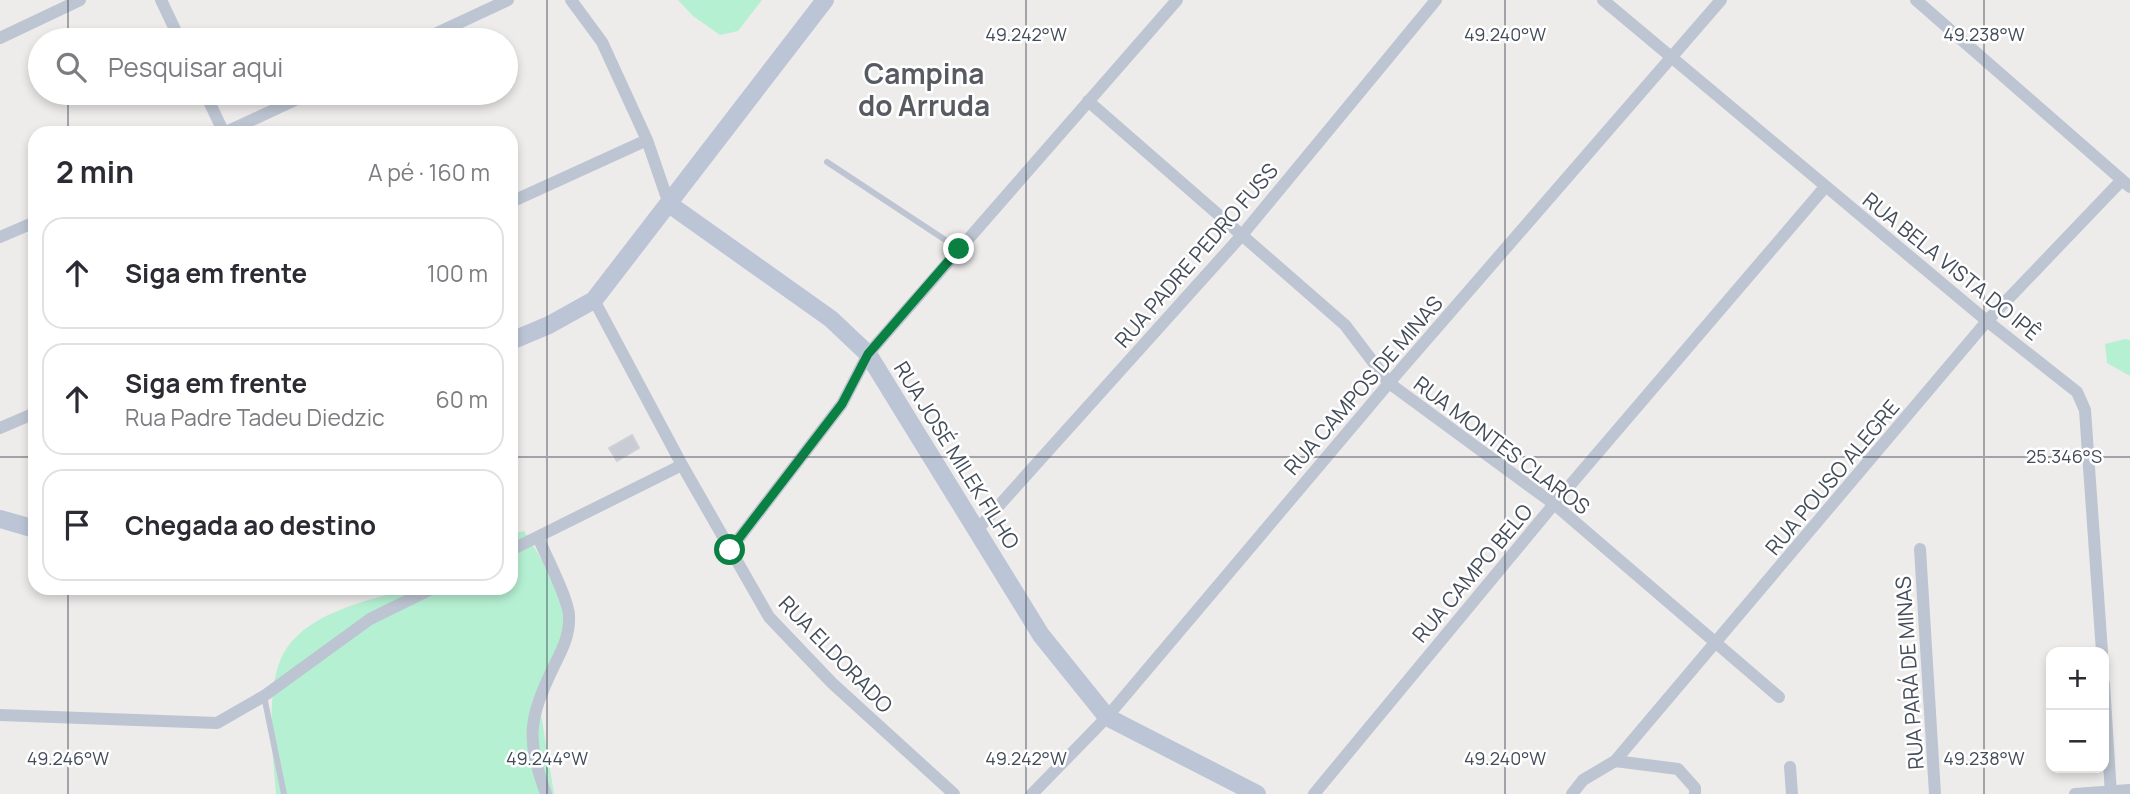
<!DOCTYPE html>
<html lang="pt">
<meta charset="utf-8">
<style>
:root{--surface:#fff;--page:#f7f7f7;--text:#2b2b33;--muted:#7c7c81;--line:#e1e1e2}
body{margin:0;font-family:Manrope,sans-serif;background:var(--page);color:var(--text)}
.controls{position:absolute;right:21px;bottom:21px;display:grid;overflow:hidden;border-radius:14px;box-shadow:0 4px 10px #0003}
.controls button{width:63px;height:63px;display:grid;place-items:center;padding:0;border:0;border-bottom:2px solid var(--line);background:var(--surface);color:var(--text);font:35px sans-serif}
.stop{position:absolute;width:21px;height:21px;margin:-16px;border:5px solid #0b8043;border-radius:50%;background:#fff}
.stop.end{background:#0b8043;border-color:#fff;box-shadow:0 2px 7px #0008}
.list{margin:0;padding:0;list-style:none}
h2{display:flex;justify-content:space-between;align-items:center;height:91px;margin:0;padding:0 28px;font-size:30px}
h2 small{font-size:23px;font-weight:400;color:var(--muted)}
.list li{display:grid;grid-template-columns:46px 1fr auto;gap:21px;align-items:center;box-sizing:border-box;height:112px;margin:0 14px 14px;padding:0 14px;border:2px solid var(--line);border-radius:21px}
.list b{display:block;font-size:26px;white-space:nowrap}
.list p{margin:0;font-size:23px;white-space:nowrap;color:var(--muted)}
.list em{font-size:23px;font-style:normal;color:var(--muted)}
.icon{flex:none;width:38px;height:38px;fill:none;stroke:currentColor;stroke-width:2;stroke-linecap:round;stroke-linejoin:round}
.map{position:relative;flex:none;width:2130px;height:794px;overflow:hidden}
.search{position:absolute;background:var(--surface);box-shadow:0 4px 10px #0003;left:28px;top:28px;width:490px;height:77px;display:flex;align-items:center;gap:18px;box-sizing:border-box;padding:0 24px;border-radius:38px;color:var(--muted);font-size:26px}
.panel{position:absolute;background:var(--surface);box-shadow:0 4px 10px #0003;left:28px;top:126px;width:490px;height:469px;border-radius:21px}
.map>svg:first-child{display:block}
.green{fill:#b5f0d3}
.building{fill:#caccd4;stroke:#ced0d8;stroke-width:2}
.lines{fill:none;stroke-linecap:round;stroke-linejoin:round}
.lane{stroke:#bdc5d2;stroke-width:6}
.street{stroke:#bdc5d2;stroke-width:12}
.secondary{stroke:#bcc5d6;stroke-width:18}
.route{stroke:#0b8043;stroke-width:9}
.ticks{fill:none;stroke:#434c59;stroke-width:2;stroke-opacity:0.45}
.labels{text-anchor:middle;dominant-baseline:central;stroke-width:5;stroke-linejoin:round;paint-order:stroke}
.street-label{font-size:21px;fill:#434c59;stroke:#fff}
.district-label{font-size:28px;font-weight:bold;fill:#585a61;stroke:#fff}
.ticks-label{font-size:18px;text-anchor:middle;fill:#434c59;stroke:#fff;stroke-width:5;stroke-linejoin:round;paint-order:stroke}
</style>
<div class="map">
<svg width="2130" height="794" viewBox="0 0 2130 794">
<rect width="100%" height="100%" fill="#eeebeb"/>
<path class="green" d="M678,0H762L738,31L720,35L693,16Z
M2125,339L2130,340V376L2107,363L2105,344Z
M524,531L542,560L567,616L541,714L554,794H276C273,758 266,695 280,661C299,614 365,601 410,589C429,583 488,588 511,588V534Z"/>
<path class="building" d="M632,435L639,448L617,461L609,448Z"/>
<g class="lines">
<path class="lane" d="M827,162L959,249
M264,696L284,794"/>
<path class="street" d="M161,0L180,40
M571,0L602,42L647,140L669,204
M1603,0L1987,321L2077,392L2085,410L2102,652
M1916,0L2130,187
M0,38L80,0
M422,40L508,0
M205,93L224,133
M1088,101L1345,325L1389,383L1554,504L1779,697
M224,133L310,93
M511,202L647,140
M0,237L35,222
M594,300L682,465L769,617L832,683L954,794
M0,428L35,413
M977,530L1242,235L1436,0
M538,537C545,554 569,600 569,616C570,635 562,650 554,666C528,720 526,738 546,794
M1920,549L1935,794
M511,550L682,465
M730,550L842,404L868,354L1177,0
M2104,684L2111,794
M0,715L217,723L264,696L370,619L433,588
M1615,761L1678,769L1695,788V794
M1790,767L1792,794
M1032,794L1107,717L1389,383L1721,0
M1314,794L1554,504L1825,187
M1572,794L1583,780L1615,761L1987,321L2120,182
M2075,794L2130,790"/>
<path class="secondary" d="M669,204L831,319L868,354L1041,635L1107,717L1257,794
M511,341L549,325L594,300L825,0
M0,519L35,529"/>
</g>
<g class="lines">
<path class="route" d="M730,550L842,404L868,354L959,249"/>
</g>
<path class="ticks" d="M68,0V40M547,0V794M1026,0V794M1505,0V794M1984,0V794M68,93V133M0,457H35M511,457H2130M68,588V794"/>
<g class="labels">
<g class="street-label">
<text transform="translate(1196 255) rotate(-49)">RUA PADRE PEDRO FUSS</text>
<text transform="translate(1952 266) rotate(39)">RUA BELA VISTA DO IPÊ</text>
<text transform="translate(1363 385) rotate(-49)">RUA CAMPOS DE MINAS</text>
<text transform="translate(1502 445) rotate(37)">RUA MONTES CLAROS</text>
<text transform="translate(957 455) rotate(58)">RUA JOSÉ MILEK FILHO</text>
<text transform="translate(1832 477) rotate(-50)">RUA POUSO ALEGRE</text>
<text transform="translate(1472 573) rotate(-50)">RUA CAMPO BELO</text>
<text transform="translate(836 654) rotate(46)">RUA ELDORADO</text>
<text transform="translate(1909 673) rotate(-94)">RUA PARÁ DE MINAS</text>
</g>
<g class="district-label">
<text x="924" y="73">Campina<tspan x="924" dy="32">do Arruda</tspan></text>
</g>
</g>
<g class="ticks-label">
<text x="1026" y="41">49.242°W</text>
<text x="1505" y="41">49.240°W</text>
<text x="1984" y="41">49.238°W</text>
<text x="2064" y="463">25.346°S</text>
<text x="68" y="765">49.246°W</text>
<text x="547" y="765">49.244°W</text>
<text x="1026" y="765">49.242°W</text>
<text x="1505" y="765">49.240°W</text>
<text x="1984" y="765">49.238°W</text>
</g>
</svg>
<div class="controls">
<button>+</button>
<button>−</button>
</div>
<div class="stop" style="left:730px;top:550px"></div>
<div class="stop end" style="left:959px;top:249px"></div>
<div class="search"><svg class="icon" aria-label="search" viewBox="0 0 24 24"><circle cx="10" cy="10" r="6"/><path d="M15 15l6 6"/></svg>Pesquisar aqui</div>
<section class="panel">
<h2>2 min<small>A pé · 160 m</small></h2>
<ul class="list">
<li><svg class="icon" aria-label="ahead" viewBox="0 0 24 24"><path d="M12 20V5M6 11l6-6 6 6"/></svg><div><b>Siga em frente</b></div><em>100 m</em></li>
<li><svg class="icon" aria-label="ahead" viewBox="0 0 24 24"><path d="M12 20V5M6 11l6-6 6 6"/></svg><div><b>Siga em frente</b><p>Rua Padre Tadeu Diedzic</p></div><em>60 m</em></li>
<li><svg class="icon" aria-label="arrive" viewBox="0 0 24 24"><path d="M6 21V4h12l-3 4 3 4H6"/></svg><div><b>Chegada ao destino</b></div></li>
</ul>
</section>
</div>
